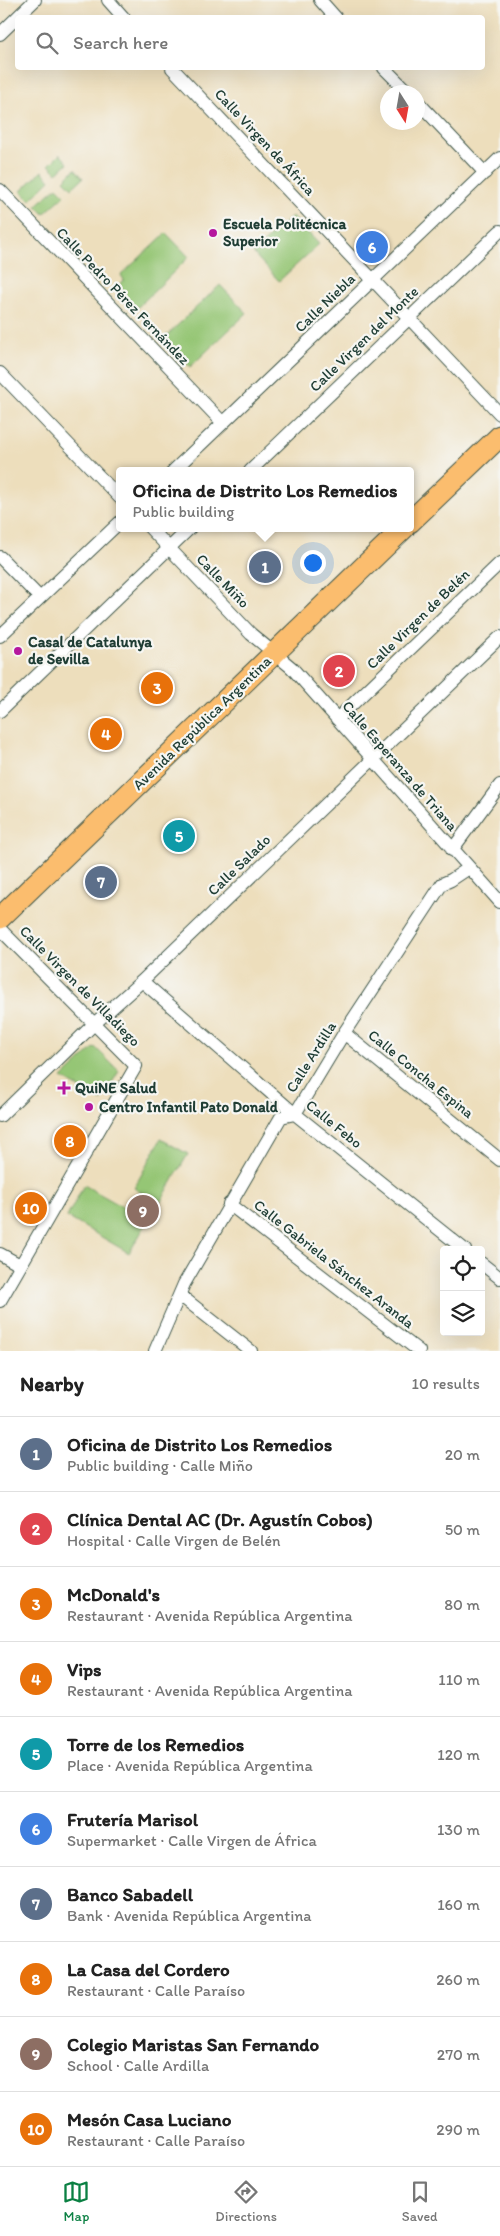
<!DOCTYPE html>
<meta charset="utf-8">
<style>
:root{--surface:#fff;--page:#f6f6f6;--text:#222;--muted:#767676;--line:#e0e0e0;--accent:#0b8043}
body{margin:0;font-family:Itim,sans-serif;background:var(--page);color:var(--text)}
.controls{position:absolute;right:15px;bottom:15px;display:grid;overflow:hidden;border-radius:5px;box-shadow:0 5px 20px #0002}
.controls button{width:45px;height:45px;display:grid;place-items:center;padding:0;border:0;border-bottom:1px solid var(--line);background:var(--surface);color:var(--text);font:25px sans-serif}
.compass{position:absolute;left:380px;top:85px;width:45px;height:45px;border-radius:50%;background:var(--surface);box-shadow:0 5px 20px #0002;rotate:169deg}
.you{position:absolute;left:312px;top:562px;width:18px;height:18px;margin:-12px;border:4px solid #fff;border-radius:50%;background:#1a73e8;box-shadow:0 0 0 8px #1a73e833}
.badge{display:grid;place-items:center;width:32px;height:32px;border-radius:50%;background:var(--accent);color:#fff;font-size:16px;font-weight:700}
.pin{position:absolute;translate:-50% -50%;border:2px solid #fff;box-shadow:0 1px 5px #0006}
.popup{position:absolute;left:116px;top:467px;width:298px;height:65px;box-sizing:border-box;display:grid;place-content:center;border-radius:5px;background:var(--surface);filter:drop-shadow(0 1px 4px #0005);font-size:16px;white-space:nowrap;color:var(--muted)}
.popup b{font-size:19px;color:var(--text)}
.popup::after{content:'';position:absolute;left:50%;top:100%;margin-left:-10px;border:10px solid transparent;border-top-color:var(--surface)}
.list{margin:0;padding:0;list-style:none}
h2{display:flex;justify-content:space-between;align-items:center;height:65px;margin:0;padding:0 20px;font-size:21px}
h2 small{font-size:16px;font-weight:400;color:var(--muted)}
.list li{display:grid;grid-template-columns:32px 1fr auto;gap:15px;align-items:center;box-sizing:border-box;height:75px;padding:0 20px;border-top:1px solid var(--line)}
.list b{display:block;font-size:19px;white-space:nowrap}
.list p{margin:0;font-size:16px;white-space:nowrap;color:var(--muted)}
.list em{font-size:16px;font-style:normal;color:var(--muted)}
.icon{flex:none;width:28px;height:28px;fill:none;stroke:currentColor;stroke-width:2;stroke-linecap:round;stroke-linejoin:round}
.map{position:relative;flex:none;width:500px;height:1351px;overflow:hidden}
.search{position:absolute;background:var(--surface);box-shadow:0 5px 20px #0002;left:15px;right:15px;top:15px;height:55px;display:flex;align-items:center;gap:12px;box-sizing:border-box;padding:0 18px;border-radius:5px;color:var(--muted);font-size:19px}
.sheet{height:815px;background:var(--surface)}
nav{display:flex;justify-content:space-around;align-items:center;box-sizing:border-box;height:70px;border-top:1px solid var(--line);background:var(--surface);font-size:14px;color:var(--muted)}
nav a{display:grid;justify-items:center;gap:2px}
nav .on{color:var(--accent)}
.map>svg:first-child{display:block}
.green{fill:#95c675;stroke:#5a8254}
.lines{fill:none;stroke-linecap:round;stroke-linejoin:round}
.street-casing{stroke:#3e5548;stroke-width:14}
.primary-casing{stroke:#3e5548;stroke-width:23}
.street{stroke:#fff;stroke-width:12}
.primary{stroke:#fbbd6e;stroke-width:21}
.poi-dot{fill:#b5179e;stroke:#f6f6f2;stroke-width:2}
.labels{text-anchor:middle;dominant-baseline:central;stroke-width:4.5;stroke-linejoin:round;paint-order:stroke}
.street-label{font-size:15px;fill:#1f3d34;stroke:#f6f6f2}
.poi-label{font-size:15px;font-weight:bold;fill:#1f3d34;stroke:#f6f6f2;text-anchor:start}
</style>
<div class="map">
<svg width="500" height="1351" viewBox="0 0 500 1351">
<rect width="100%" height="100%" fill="#f6f6f2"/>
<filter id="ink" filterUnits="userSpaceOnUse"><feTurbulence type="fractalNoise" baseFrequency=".02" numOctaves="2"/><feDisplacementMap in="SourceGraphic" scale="10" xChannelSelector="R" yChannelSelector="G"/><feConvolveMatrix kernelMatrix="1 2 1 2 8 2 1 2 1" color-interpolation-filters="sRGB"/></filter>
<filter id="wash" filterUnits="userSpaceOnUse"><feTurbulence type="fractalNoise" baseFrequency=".0096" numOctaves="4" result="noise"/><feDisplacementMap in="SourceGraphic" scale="20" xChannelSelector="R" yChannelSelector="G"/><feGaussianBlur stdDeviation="1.12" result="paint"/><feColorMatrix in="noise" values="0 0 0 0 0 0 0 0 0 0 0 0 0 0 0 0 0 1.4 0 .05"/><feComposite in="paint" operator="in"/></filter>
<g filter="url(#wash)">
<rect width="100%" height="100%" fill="#eddebc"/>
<path class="green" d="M60,154L68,163L57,173L49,165Z
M75,169L83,178L72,188L64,180Z
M42,171L50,180L30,200L21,191Z
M57,187L65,195L44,214L36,206Z
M292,216L319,244L279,281L253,253Z
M166,233L189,257L135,310L115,289L124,280L121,275Z
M220,285L247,313L190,367L163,339Z
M95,1047L119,1071L101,1101L62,1078Z
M161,1139L188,1154L160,1203L134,1188Z
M84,1185L148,1221L129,1253L67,1217Z"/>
</g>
<g filter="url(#ink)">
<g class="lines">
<g class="street-casing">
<path id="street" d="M108,0L124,18
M320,0L336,18
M0,34L35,0
M172,68L500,414
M384,68L408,92
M418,102L485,173
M0,190L223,423
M0,373L120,498
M173,471L500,158
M250,471L500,231
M150,528L251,634L292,668L500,902
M0,557L40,598
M0,636L120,522
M0,711L190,528
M337,719L500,563
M452,850L500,785
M0,929L136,1066L0,1301
M142,981L295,1114L465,1250
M344,1033L500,1160
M0,1116L94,1024L142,981L500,637
M229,1204L419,1351
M0,1254L20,1265
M481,1263L500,1278
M181,1296L251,1351
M155,1351L184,1284L281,1117L295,1114L344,1033L442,884L451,880L469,868"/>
</g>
<g class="primary-casing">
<path id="primary" d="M410,522L500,436
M0,918L404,528"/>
</g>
<use href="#street" class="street"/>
<use href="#primary" class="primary"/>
</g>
</g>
<g class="poi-dot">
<circle cx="213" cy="233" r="5"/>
<circle cx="18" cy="651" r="5"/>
<path d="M61.5 1080.5h5v5h5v5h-5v5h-5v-5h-5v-5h5z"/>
<circle cx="89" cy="1107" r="5"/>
</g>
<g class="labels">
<g class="street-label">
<text transform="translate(265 142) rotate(47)">Calle Virgen de África</text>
<text transform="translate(123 296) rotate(46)">Calle Pedro Pérez Fernández</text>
<text transform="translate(325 303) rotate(-44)">Calle Niebla</text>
<text transform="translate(364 339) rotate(-44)">Calle Virgen del Monte</text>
<text transform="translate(223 581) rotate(46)">Calle Miño</text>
<text transform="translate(418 619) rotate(-44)">Calle Virgen de Belén</text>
<text transform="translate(202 723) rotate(-44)">Avenida República Argentina</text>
<text transform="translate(400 766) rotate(49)">Calle Esperanza de Triana</text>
<text transform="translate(239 865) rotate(-44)">Calle Salado</text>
<text transform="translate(80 986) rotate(45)">Calle Virgen de Villadiego</text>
<text transform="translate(311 1057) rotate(-58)">Calle Ardilla</text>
<text transform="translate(421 1074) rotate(39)">Calle Concha Espina</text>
<text transform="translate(334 1124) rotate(39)">Calle Febo</text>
<text transform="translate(334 1264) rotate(38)">Calle Gabriela Sánchez Aranda</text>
</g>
<g class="poi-label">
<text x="223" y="224">Escuela Politécnica<tspan x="223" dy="17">Superior</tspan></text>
<text x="28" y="642">Casal de Catalunya<tspan x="28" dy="17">de Sevilla</tspan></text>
<text x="75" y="1088">QuiNE Salud</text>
<text x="99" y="1107">Centro Infantil Pato Donald</text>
</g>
</g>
</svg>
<div class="controls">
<button><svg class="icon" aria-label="locate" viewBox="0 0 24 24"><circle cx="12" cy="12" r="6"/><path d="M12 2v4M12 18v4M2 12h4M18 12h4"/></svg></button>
<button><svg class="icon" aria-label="layers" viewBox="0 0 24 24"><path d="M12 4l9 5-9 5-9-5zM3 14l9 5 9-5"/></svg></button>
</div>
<svg class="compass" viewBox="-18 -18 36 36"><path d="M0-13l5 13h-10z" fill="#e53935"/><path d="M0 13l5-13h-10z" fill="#767676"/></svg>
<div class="you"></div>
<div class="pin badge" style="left:265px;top:567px;background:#5c6f8a">1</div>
<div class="popup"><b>Oficina de Distrito Los Remedios</b>Public building</div>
<div class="pin badge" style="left:339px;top:671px;background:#e0444e">2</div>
<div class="pin badge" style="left:157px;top:688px;background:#e8710a">3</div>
<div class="pin badge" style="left:106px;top:734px;background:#e8710a">4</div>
<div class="pin badge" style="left:179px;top:836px;background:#0f9aa8">5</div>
<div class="pin badge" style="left:372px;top:247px;background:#3f7fe0">6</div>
<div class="pin badge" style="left:101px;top:882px;background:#5c6f8a">7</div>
<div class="pin badge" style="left:70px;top:1141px;background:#e8710a">8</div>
<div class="pin badge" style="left:143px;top:1211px;background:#8d6e63">9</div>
<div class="pin badge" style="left:31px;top:1208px;background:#e8710a">10</div>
<div class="search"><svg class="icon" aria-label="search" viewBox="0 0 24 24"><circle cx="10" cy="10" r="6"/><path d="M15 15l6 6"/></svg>Search here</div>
</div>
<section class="sheet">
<h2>Nearby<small>10 results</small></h2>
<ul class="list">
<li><span class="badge" style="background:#5c6f8a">1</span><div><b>Oficina de Distrito Los Remedios</b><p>Public building · Calle Miño</p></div><em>20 m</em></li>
<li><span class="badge" style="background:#e0444e">2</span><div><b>Clínica Dental AC (Dr. Agustín Cobos)</b><p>Hospital · Calle Virgen de Belén</p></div><em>50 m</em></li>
<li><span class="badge" style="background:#e8710a">3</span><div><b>McDonald's</b><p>Restaurant · Avenida República Argentina</p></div><em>80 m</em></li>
<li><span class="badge" style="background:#e8710a">4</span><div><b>Vips</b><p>Restaurant · Avenida República Argentina</p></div><em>110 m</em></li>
<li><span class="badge" style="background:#0f9aa8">5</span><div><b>Torre de los Remedios</b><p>Place · Avenida República Argentina</p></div><em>120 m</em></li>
<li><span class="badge" style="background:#3f7fe0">6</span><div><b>Frutería Marisol</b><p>Supermarket · Calle Virgen de África</p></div><em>130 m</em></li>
<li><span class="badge" style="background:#5c6f8a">7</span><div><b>Banco Sabadell</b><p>Bank · Avenida República Argentina</p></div><em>160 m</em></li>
<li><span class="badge" style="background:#e8710a">8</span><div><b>La Casa del Cordero</b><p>Restaurant · Calle Paraíso</p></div><em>260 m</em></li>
<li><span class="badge" style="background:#8d6e63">9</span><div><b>Colegio Maristas San Fernando</b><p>School · Calle Ardilla</p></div><em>270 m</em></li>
<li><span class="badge" style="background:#e8710a">10</span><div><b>Mesón Casa Luciano</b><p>Restaurant · Calle Paraíso</p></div><em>290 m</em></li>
</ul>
</section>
<nav>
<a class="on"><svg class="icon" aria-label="map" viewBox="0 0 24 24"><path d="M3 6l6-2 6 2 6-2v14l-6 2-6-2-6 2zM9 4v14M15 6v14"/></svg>Map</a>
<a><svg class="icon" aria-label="directions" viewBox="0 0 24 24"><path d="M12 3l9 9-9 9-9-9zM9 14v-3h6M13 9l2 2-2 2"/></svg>Directions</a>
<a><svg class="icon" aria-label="saved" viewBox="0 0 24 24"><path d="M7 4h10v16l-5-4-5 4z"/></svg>Saved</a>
</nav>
